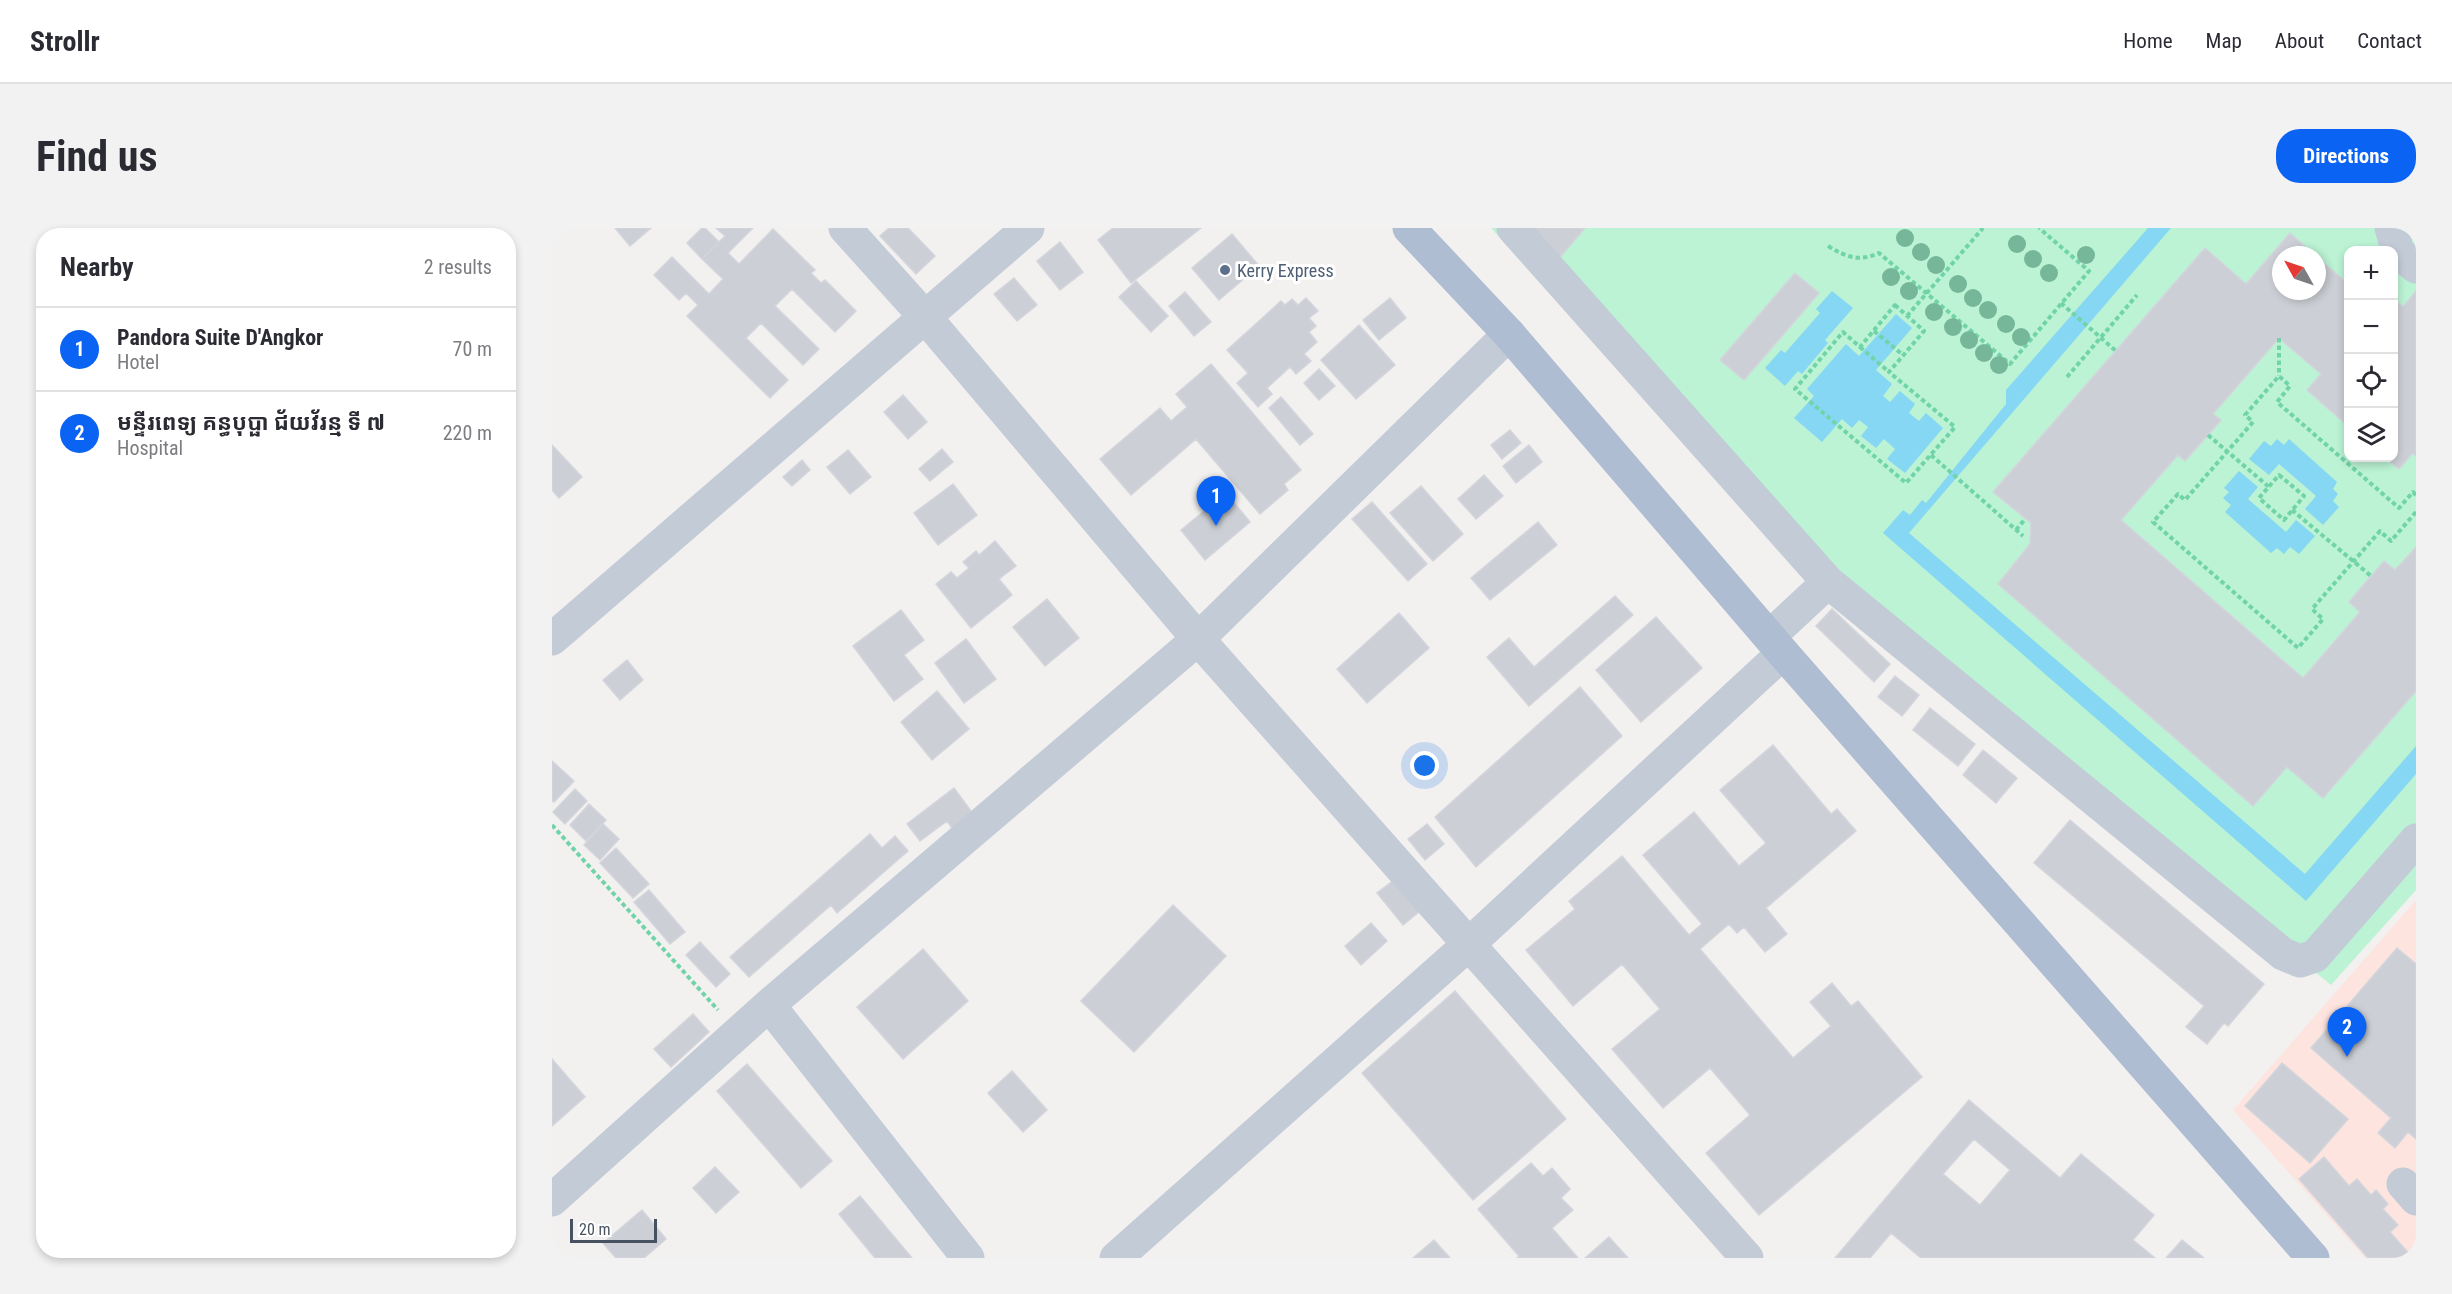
<!DOCTYPE html>
<meta charset="utf-8">
<style>
:root{--surface:#fff;--page:#f2f2f3;--text:#2b2b33;--muted:#7c7c81;--line:#e1e1e2;--accent:#0a63f3}
body{margin:0;font-family:"Roboto Condensed","Noto Sans Khmer",sans-serif;background:var(--page);color:var(--text)}
.controls{position:absolute;right:18px;top:18px;display:grid;overflow:hidden;border-radius:12px;box-shadow:0 3px 9px #0003}
.controls button{width:54px;height:54px;display:grid;place-items:center;padding:0;border:0;border-bottom:2px solid var(--line);background:var(--surface);color:var(--text);font:30px sans-serif}
.compass{position:absolute;left:1720px;top:18px;width:54px;height:54px;border-radius:50%;background:var(--surface);box-shadow:0 3px 9px #0003;rotate:310deg}
.scale{position:absolute;left:18px;bottom:15px;width:87px;box-sizing:border-box;padding-left:6px;border:3px solid #46525f;border-top:0;font-size:16px;line-height:21px;white-space:nowrap;color:#46525f;-webkit-text-stroke:4px #fff;paint-order:stroke}
.you{position:absolute;left:873px;top:538px;width:21px;height:21px;margin:-15px;border:4px solid #fff;border-radius:50%;background:#1a73e8;box-shadow:0 0 0 9px #1a73e833}
.badge{display:grid;place-items:center;width:39px;height:39px;border-radius:50%;background:var(--accent);color:#fff;font-size:20px;font-weight:700}
.pin{position:absolute;translate:-50% -50px;filter:drop-shadow(0 2px 3px #0008)}
.pin::after{content:'';position:absolute;top:32px;width:21px;height:18px;background:inherit;clip-path:polygon(0 0,100% 0,50% 100%)}
.list{margin:0;padding:0;list-style:none}
h2{display:flex;justify-content:space-between;align-items:center;height:78px;margin:0;padding:0 24px;font-size:26px}
h2 small{font-size:20px;font-weight:400;color:var(--muted)}
.list li{display:grid;grid-template-columns:39px 1fr auto;gap:18px;align-items:center;box-sizing:border-box;height:84px;padding:0 24px;border-top:2px solid var(--line)}
.list b{display:block;font-size:22px;white-space:nowrap}
.list p{margin:0;font-size:20px;white-space:nowrap;color:var(--muted)}
.list em{font-size:20px;font-style:normal;color:var(--muted)}
.icon{flex:none;width:33px;height:33px;fill:none;stroke:currentColor;stroke-width:2;stroke-linecap:round;stroke-linejoin:round}
.map{position:relative;flex:none;width:1864px;height:1030px;overflow:hidden;border-radius:24px}
header{display:flex;align-items:center;gap:36px;box-sizing:border-box;height:84px;padding:0 30px;background:var(--surface);border-bottom:2px solid var(--line)}
header strong{font-size:28px}
nav{display:flex;gap:33px;margin-inline-start:auto;font-size:21px}
.intro{display:flex;align-items:center;justify-content:space-between;box-sizing:border-box;height:144px;padding:0 36px}
h1{margin:0;font-size:42px}
.button{padding:15px 27px;border-radius:24px;background:var(--accent);color:#fff;font-size:21px;font-weight:700}
main{display:flex;gap:36px;padding:0 36px}
aside{flex:1;background:var(--surface);border-radius:24px;box-shadow:0 3px 9px #0003}
.map>svg:first-child{display:block}
.medical{fill:#fde4df}
.green{fill:#bbf3d4;fill-rule:evenodd}
.water{fill:#85d7f4}
.building{fill:#cccfd5;stroke:#d3d5dc;stroke-width:1.5;fill-rule:evenodd}
.lines{fill:none;stroke-linecap:round;stroke-linejoin:round}
.path{stroke:#70d4a8;stroke-width:4;stroke-dasharray:4.5 3;stroke-linecap:butt}
.minor{stroke:#c3cbd6;stroke-width:33}
.major{stroke:#aebdd1;stroke-width:33}
.tree{fill:#76b799}
.service-dot{fill:#5c6f8a;stroke:#fff;stroke-width:2}
.labels{text-anchor:middle;dominant-baseline:central;stroke-width:6;stroke-linejoin:round;paint-order:stroke}
.service-label{font-size:18px;fill:#4e5e75;stroke:#fff;text-anchor:start}
</style>
<header>
<strong>Strollr</strong>
<nav><a>Home</a><a>Map</a><a>About</a><a>Contact</a></nav>
</header>
<div class="intro"><h1>Find us</h1><a class="button">Directions</a></div>
<main>
<aside>
<h2>Nearby<small>2 results</small></h2>
<ul class="list">
<li><span class="badge">1</span><div><b>Pandora Suite D'Angkor</b><p>Hotel</p></div><em>70 m</em></li>
<li><span class="badge">2</span><div><b>មន្ទីរពេទ្យ គន្ធបុប្ផា ជ័យវ័រន្ម ទី ៧</b><p>Hospital</p></div><em>220 m</em></li>
</ul>
</aside>
<div class="map">
<svg width="1864" height="1030" viewBox="0 0 1864 1030">
<rect width="100%" height="100%" fill="#f3f0f0"/>
<path class="medical" d="M1864,672V1030H1813L1681,882Z"/>
<path class="green" d="M939,0H1864V662L1779,757L1174,262ZM1796,22H1842V230H1796ZM1729,27H1765V63H1729Z"/>
<path class="water" d="M1596,0H1619L1357,305L1753,646L1864,518V546L1754,673L1331,305L1351,282L1358,287L1370,272L1374,275L1454,176V162Z
M1280,63L1301,80L1273,112L1276,115L1250,146L1246,143L1233,158L1213,140L1229,122L1233,125L1268,85L1264,81Z
M1344,86L1360,100L1324,142L1340,156L1331,168L1338,174L1348,163L1363,176L1357,185L1367,193L1374,185L1391,200L1353,245L1335,231L1343,221L1332,211L1324,220L1309,208L1316,199L1307,192L1300,200L1290,191L1270,214L1242,190L1262,168L1255,161L1294,116L1307,128Z
M1725,211L1732,217L1737,211L1785,254L1781,261L1786,266L1781,273L1787,279L1771,297L1753,281L1764,268L1727,236L1717,247L1697,231L1712,213L1719,218Z
M1687,243L1706,259L1696,271L1734,304L1744,292L1763,308L1747,326L1738,319L1732,326L1725,320L1719,325L1673,284L1679,277L1671,270L1677,264L1672,260Z"/>
<path class="building" d="M63,0H99L78,18Z
M150,0H153L167,14L150,31L135,15Z
M164,0H201L176,25L187,36L221,1L263,42L259,45L269,55L273,52L304,83L283,104L240,61L223,78L267,121L251,137L209,95L194,110L236,152L218,170L135,88L146,77L134,65L127,72L102,47L120,29L157,66L171,51L150,31L173,8Z
M337,0H356L383,28L364,46L328,8Z
M561,0H649L579,55L546,12Z
M971,0H1033L1005,33Z
M1738,5L1763,27H1729V63H1765V29L1796,56V198L1755,162L1769,146L1727,110L1661,186L1669,192L1656,207L1633,233L1626,227L1569,292L1751,450L1808,384L1797,374L1819,348L1832,333L1843,342L1864,319V463L1771,570L1735,539L1701,578L1446,356L1478,316L1479,295L1441,264L1653,20L1694,56Z
M680,6L707,38L667,72L640,40Z
M508,14L531,44L508,62L485,33Z
M1243,45L1267,65L1192,152L1168,132Z
M462,50L485,77L465,93L442,66Z
M584,53L616,88L599,104L567,69Z
M1864,63V228L1861,225L1847,241L1833,230H1842V70L1851,79Z
M633,64L659,94L642,108L617,78Z
M754,70L766,83L757,90L764,98L757,104L765,114L752,126L759,133L744,146L738,139L715,160L720,166L706,179L685,155L696,145L675,122L729,73L733,77L740,71L746,77Z
M838,70L854,90L827,112L811,92Z
M807,97L843,137L804,171L769,132Z
M659,136L749,242L732,256L736,262L708,286L644,211L579,267L548,231L608,180L619,193L635,179L624,166Z
M767,141L783,158L767,172L752,155Z
M351,167L375,194L356,211L332,184Z
M729,169L761,206L748,217L717,180Z
M958,202L969,215L950,231L939,217Z
M0,217L30,249L7,270L0,262Z
M977,217L990,234L964,255L951,238Z
M390,221L401,234L378,253L367,241Z
M296,222L319,249L298,266L275,239Z
M250,232L258,242L240,258L231,249Z
M932,247L951,268L924,291L906,271Z
M401,256L425,287L386,317L362,285Z
M869,258L911,306L881,333L838,285Z
M674,265L698,294L653,332L629,302Z
M820,274L875,336L856,353L800,291Z
M986,294L1005,317L938,372L919,350Z
M443,313L464,338L447,351L460,367L419,400L384,356L399,344L405,350L417,340L411,334L424,323L427,327Z
M1063,368L1081,387L977,478L935,429L957,410L982,439Z
M495,371L527,410L493,438L461,399Z
M1280,381L1338,436L1322,454L1264,398Z
M349,382L372,412L352,427L371,451L342,473L301,418Z
M847,385L877,420L815,475L785,441Z
M1104,389L1150,440L1089,494L1044,442Z
M414,411L444,451L412,475L383,435Z
M75,432L91,452L68,472L51,452Z
M1343,448L1367,467L1350,488L1326,469Z
M1028,459L1070,508L924,639L883,589Z
M385,463L417,501L380,532L349,494Z
M1378,480L1423,516L1406,538L1361,502Z
M1221,517L1279,586L1285,581L1304,603L1214,680L1235,706L1213,724L1192,699L1185,705L1177,696L1148,721L1241,830L1279,798L1258,774L1280,755L1299,778L1306,773L1370,849L1207,987L1154,925L1198,887L1158,840L1111,880L1060,821L1108,781L1070,736L1021,778L974,722L1023,681L1017,673L1070,628L1137,707L1150,696L1091,627L1142,584L1187,638L1214,615L1168,562Z
M1431,522L1465,550L1444,575L1411,547Z
M0,533L22,553L2,574L0,573Z
M402,560L422,587L402,603L395,593L368,613L355,596Z
M23,561L35,573L13,596L1,584Z
M37,576L54,592L34,613L18,597Z
M1518,592L1712,756L1676,798L1672,795L1655,816L1634,799L1652,778L1482,635Z
M51,596L67,611L48,632L32,617Z
M875,596L892,616L873,632L856,611Z
M318,606L330,620L343,608L356,623L285,685L279,677L197,749L178,729Z
M64,620L97,656L81,670L48,635Z
M842,652L867,684L851,697L825,665Z
M97,662L133,704L118,716L82,674Z
M621,677L674,728L582,824L529,773Z
M819,695L835,713L809,737L793,718Z
M148,714L178,746L164,759L134,727Z
M1845,720L1864,736V911L1856,904L1843,920L1826,905L1839,890L1759,820Z
M371,721L416,773L351,831L305,779Z
M903,763L1014,891L921,972L810,845Z
M141,786L157,804L119,839L102,821Z
M0,831L33,869L0,898Z
M1730,835L1796,891L1758,935L1693,878Z
M195,836L280,933L249,960L165,863Z
M460,843L495,882L471,904L436,865Z
M1417,872L1508,950L1529,926L1602,987L1581,1012L1603,1030H1369L1339,1005L1318,1030H1283ZM1422,911L1458,942L1428,977L1391,946Z
M1772,929L1797,958L1805,951L1819,967L1824,962L1836,976L1831,981L1846,997L1838,1004L1861,1030H1816L1747,951Z
M979,935L991,948L1000,940L1018,961L1009,970L1021,982L1000,1000L1026,1030H965L967,1028L926,981Z
M163,939L187,964L164,985L141,960Z
M308,968L360,1030H323L287,986Z
M90,982L114,1011L92,1030H64L51,1015Z
M1057,1009L1076,1030H1033Z
M882,1012L898,1030H861Z
M1630,1012L1652,1030H1614Z"/>
<g class="lines">
<path class="path" d="M1276,18C1294,29 1307,34 1327,25L1458,136L1537,43L1487,0
M1509,75L1564,123
M1343,77L1372,103L1337,144L1403,199L1354,255L1243,161L1291,104L1308,119Z
M1355,88L1431,0
M1322,103L1351,127
M1727,110V148
M1308,119L1337,144
M1515,149L1585,67
M1656,207L1717,259
M1379,227L1471,308
M1727,247L1752,268L1732,292L1707,270Z
M1864,267L1861,264L1847,280L1725,174L1738,158L1727,148L1693,187L1701,194L1633,272L1626,266L1601,294L1746,420L1771,391L1760,381L1828,303L1839,313L1864,284
M1740,282L1819,348
M1464,302L1473,291
M0,597L166,782"/>
<path class="minor" d="M293,0L374,90L646,411L1195,1030
M961,0L1276,354
M1839,0L1846,24L1864,39
M1218,408L1276,354L1731,726L1748,733L1763,728L1864,612
M0,411L476,0
M217,777L416,1030
M1851,956L1864,971
M0,972L217,777L646,411L957,106
M564,1030L917,716L1231,425"/>
<path class="major" d="M857,0L957,106L1231,425L1761,1030"/>
</g>
<g class="tree">
<circle cx="1353" cy="10" r="9"/>
<circle cx="1465" cy="16" r="9"/>
<circle cx="1369" cy="24" r="9"/>
<circle cx="1534" cy="27" r="9"/>
<circle cx="1481" cy="31" r="9"/>
<circle cx="1384" cy="37" r="9"/>
<circle cx="1497" cy="45" r="9"/>
<circle cx="1339" cy="49" r="9"/>
<circle cx="1406" cy="56" r="9"/>
<circle cx="1357" cy="63" r="9"/>
<circle cx="1421" cy="70" r="9"/>
<circle cx="1436" cy="82" r="9"/>
<circle cx="1382" cy="84" r="9"/>
<circle cx="1454" cy="96" r="9"/>
<circle cx="1401" cy="99" r="9"/>
<circle cx="1469" cy="109" r="9"/>
<circle cx="1417" cy="112" r="9"/>
<circle cx="1432" cy="125" r="9"/>
<circle cx="1447" cy="137" r="9"/>
</g>
<circle class="service-dot" cx="673" cy="42" r="6"/>
<g class="labels">
<g class="service-label">
<text x="685" y="42">Kerry Express</text>
</g>
</g>
</svg>
<div class="controls">
<button>+</button>
<button>−</button>
<button><svg class="icon" aria-label="locate" viewBox="0 0 24 24"><circle cx="12" cy="12" r="6"/><path d="M12 2v4M12 18v4M2 12h4M18 12h4"/></svg></button>
<button><svg class="icon" aria-label="layers" viewBox="0 0 24 24"><path d="M12 4l9 5-9 5-9-5zM3 14l9 5 9-5"/></svg></button>
</div>
<svg class="compass" viewBox="-18 -18 36 36"><path d="M0-13l5 13h-10z" fill="#e53935"/><path d="M0 13l5-13h-10z" fill="#7c7c81"/></svg>
<div class="scale">20 m</div>
<div class="you"></div>
<div class="pin badge" style="left:664px;top:298px">1</div>
<div class="pin badge" style="left:1795px;top:829px">2</div>
</div>
</main>
